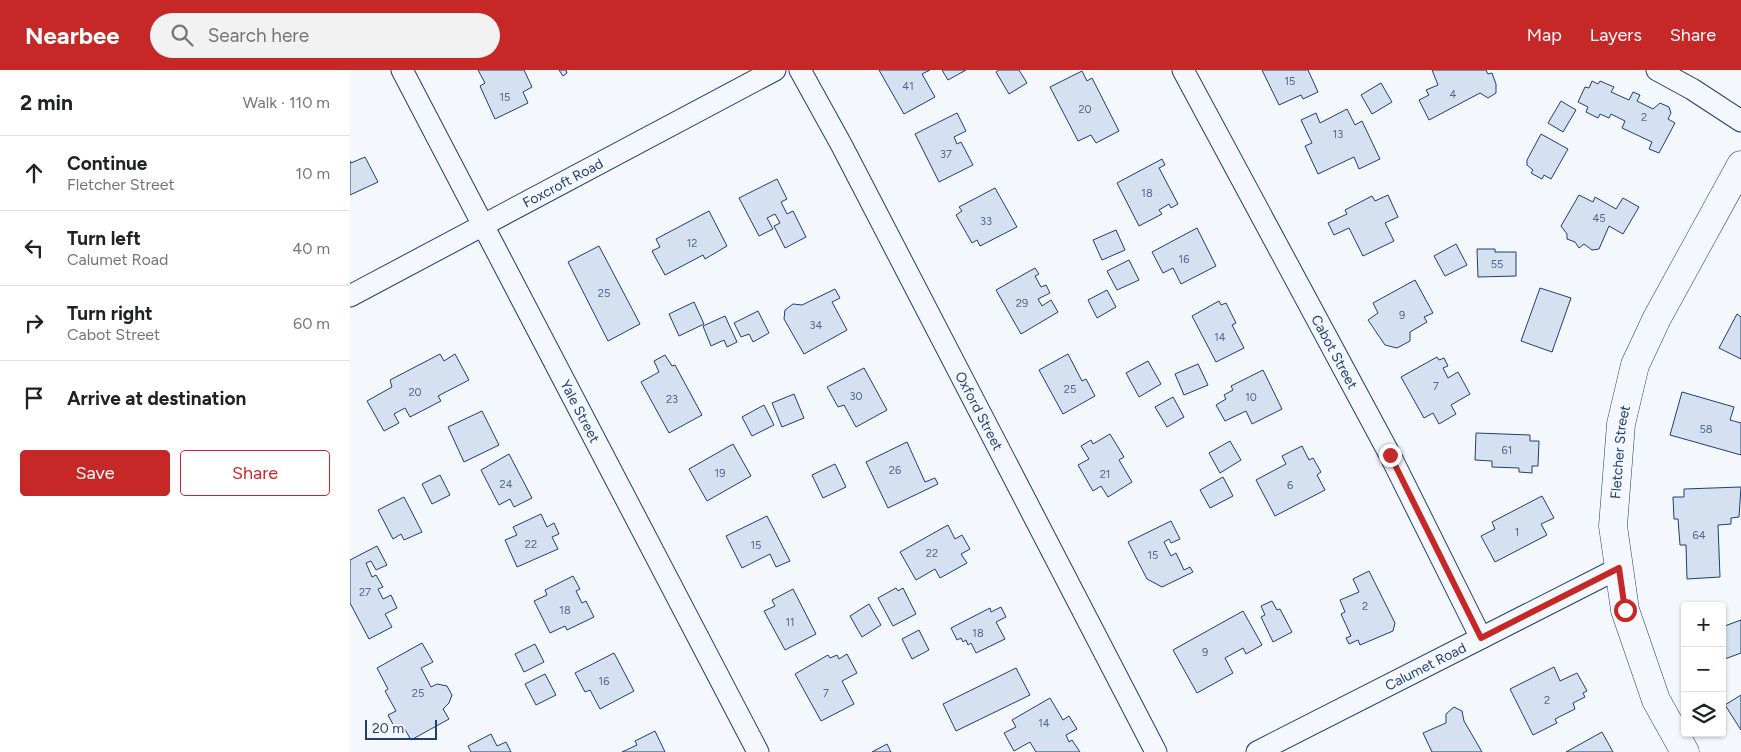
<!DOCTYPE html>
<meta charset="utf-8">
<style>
:root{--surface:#fff;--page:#f2f2f2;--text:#202124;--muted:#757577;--line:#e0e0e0;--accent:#c62828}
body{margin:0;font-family:Figtree,sans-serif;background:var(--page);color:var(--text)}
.controls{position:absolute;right:15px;bottom:15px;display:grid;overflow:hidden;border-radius:5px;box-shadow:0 1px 4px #0004}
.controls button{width:45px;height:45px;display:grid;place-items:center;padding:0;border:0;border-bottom:1px solid var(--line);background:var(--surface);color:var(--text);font:25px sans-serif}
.scale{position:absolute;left:15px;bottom:12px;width:72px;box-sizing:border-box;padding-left:5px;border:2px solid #1d3f73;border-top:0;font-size:14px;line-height:18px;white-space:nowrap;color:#1d3f73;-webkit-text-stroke:4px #f4f7fb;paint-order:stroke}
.stop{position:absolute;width:15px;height:15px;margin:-11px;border:4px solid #c62828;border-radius:50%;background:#fff}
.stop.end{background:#c62828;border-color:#fff;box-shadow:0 1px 5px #0008}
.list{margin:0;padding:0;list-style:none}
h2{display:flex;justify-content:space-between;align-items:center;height:65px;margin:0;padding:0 20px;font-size:21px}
h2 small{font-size:16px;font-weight:400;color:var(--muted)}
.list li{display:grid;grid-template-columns:32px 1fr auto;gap:15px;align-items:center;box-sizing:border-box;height:75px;padding:0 20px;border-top:1px solid var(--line)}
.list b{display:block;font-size:19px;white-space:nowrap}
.list p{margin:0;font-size:16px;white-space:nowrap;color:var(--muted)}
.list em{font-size:16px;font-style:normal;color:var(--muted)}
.actions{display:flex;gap:10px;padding:15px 20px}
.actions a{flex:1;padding:11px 0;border:1px solid var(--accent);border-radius:5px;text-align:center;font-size:18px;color:var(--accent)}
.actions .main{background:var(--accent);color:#fff}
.icon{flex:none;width:28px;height:28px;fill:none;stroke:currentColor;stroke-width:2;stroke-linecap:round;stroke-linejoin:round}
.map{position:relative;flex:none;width:1391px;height:682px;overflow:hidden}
header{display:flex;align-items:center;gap:30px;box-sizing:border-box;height:70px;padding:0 25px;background:var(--accent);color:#fff}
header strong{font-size:24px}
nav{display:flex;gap:28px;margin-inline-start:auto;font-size:18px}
.search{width:350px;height:45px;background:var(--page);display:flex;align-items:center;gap:12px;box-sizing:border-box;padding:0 18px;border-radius:28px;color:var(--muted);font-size:19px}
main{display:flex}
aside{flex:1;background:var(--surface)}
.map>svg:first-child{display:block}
.building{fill:#d5e0f0;stroke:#1d3f73}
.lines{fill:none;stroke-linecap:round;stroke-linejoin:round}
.street-casing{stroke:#1d3f73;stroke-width:23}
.secondary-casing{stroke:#1d3f73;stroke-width:29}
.street{stroke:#f4f7fb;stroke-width:21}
.secondary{stroke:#f4f7fb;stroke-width:28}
.route{stroke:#c62828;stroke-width:6}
.labels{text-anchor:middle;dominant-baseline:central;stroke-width:4;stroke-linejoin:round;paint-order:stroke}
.number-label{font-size:11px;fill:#4b6792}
.street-label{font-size:14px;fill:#1d3f73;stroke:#f4f7fb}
</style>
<header>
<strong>Nearbee</strong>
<div class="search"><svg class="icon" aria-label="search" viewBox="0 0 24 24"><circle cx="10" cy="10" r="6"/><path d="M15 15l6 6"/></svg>Search here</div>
<nav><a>Map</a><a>Layers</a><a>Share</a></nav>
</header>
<main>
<aside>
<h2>2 min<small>Walk · 110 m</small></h2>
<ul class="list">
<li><svg class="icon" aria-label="ahead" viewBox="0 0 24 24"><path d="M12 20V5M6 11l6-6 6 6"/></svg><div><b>Continue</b><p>Fletcher Street</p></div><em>10 m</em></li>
<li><svg class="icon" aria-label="left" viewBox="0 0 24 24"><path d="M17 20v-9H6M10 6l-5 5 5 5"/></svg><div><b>Turn left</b><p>Calumet Road</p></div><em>40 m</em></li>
<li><svg class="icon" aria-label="right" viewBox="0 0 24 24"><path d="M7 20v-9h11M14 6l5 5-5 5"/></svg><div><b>Turn right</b><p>Cabot Street</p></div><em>60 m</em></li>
<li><svg class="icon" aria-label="arrive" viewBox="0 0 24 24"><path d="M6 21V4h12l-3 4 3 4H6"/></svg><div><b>Arrive at destination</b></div></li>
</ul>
<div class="actions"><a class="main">Save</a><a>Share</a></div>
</aside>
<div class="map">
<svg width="1391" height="682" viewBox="0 0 1391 682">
<rect width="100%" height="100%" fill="#f4f7fb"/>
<path class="building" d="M128,0H174L182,17L173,22L178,33L145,49L130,16L135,13Z
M209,0H216L217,3L213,6Z
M529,0H580L572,4L585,27L554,44Z
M592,0H616L598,10Z
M649,0H669L677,13L659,24L646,2Z
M912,0H958L968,22L953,29L951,25L929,35Z
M1082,0H1136L1138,4L1142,3L1146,14V23L1138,28L1130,23L1079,50L1069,30L1079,25L1076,20L1088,15Z
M732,1L737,11L742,8L769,61L746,73L741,65L728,71L700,17Z
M1242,11L1248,14L1250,11L1264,17L1261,22L1279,30L1283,22L1290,25L1287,31L1303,39L1310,33L1319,37L1321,43L1318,49L1325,53L1309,83L1299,79L1302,72L1272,58L1275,51L1261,44L1259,48L1250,44L1248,48L1236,42L1238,37L1228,32L1235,17L1239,18Z
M1031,13L1042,32L1022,44L1011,25Z
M1211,31L1226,40L1213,62L1198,53Z
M997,39L1005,55L1012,51L1030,89L1009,99L1004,87L968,104L955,76L962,73L951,50L966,43L970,53Z
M607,43L616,61L604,67L607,74L611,72L623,95L589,112L565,64Z
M1191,64L1218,79L1201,109L1194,105L1192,109L1181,103L1183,100L1177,95V90Z
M15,87L28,112L0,125V91L1,93Z
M812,89L815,95L809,98L828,134L821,138L819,134L809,140L812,144L789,156L767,113Z
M427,109L437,129L431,132L437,144L443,141L456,167L435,178L424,156L430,153L425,144L417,148L423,159L409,166L389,128Z
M645,118L667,157L630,176L627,170L622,173L606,145L612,141L609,137Z
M1038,125L1048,147L1035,153L1044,171L1013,186L999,158L984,165L978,153L997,144L995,140L1022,126L1025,131Z
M1229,125L1243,132L1245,127L1266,139L1273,128L1289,137L1273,164L1259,156L1249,179L1242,180L1234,174L1229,178L1225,172L1217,169V164L1211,156Z
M359,141L377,176L355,189L353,185L315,205L302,181L310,177L306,169Z
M847,158L866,196L831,214L823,198L813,203L802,182Z
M766,160L775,180L752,190L743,170Z
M1106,174L1117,195L1095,206L1084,186Z
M249,176L290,254L258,271L218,192Z
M1127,179H1145V182H1166V206L1128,207Z
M779,190L789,210L767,220L757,201Z
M685,198L689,204L685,206L691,217L696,215L700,223L688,229L692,236L701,230L708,242L671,264L646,220Z
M1065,210L1083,243L1074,247L1077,252L1060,262V271L1047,278L1035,275L1018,250L1028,243L1023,233Z
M1190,218L1221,228L1202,282L1171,271Z
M485,219L490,228L482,232L497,260L454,284L434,249L435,240L443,234L452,235Z
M757,220L766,237L747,248L738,230Z
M869,231L871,235L876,233L886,253L882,255L894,278L866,292L842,246Z
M344,232L354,254L329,266L319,244Z
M408,241L419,263L403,272L399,264L391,267L384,253Z
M1387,244L1391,247V289L1369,278Z
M375,246L387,272L377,277L374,270L361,276L353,256Z
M90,284L94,291L105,284L119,310L88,326L91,331L60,347L55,338L44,344L49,353L34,361L17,331L42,317L40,310Z
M718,284L732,311L736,309L745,326L713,344L689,300Z
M315,285L322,296L325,295L352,345L319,363L291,312L309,302L304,291Z
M1087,287L1089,290L1094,288L1098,296L1093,298L1098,308L1108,302L1120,324L1101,335L1106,344L1089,354L1083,343L1074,348L1051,307Z
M798,291L811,314L789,327L776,303Z
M848,294L858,315L834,325L825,304Z
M514,298L537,340L506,357L494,335L488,337L477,317Z
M913,300L932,339L902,354L896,341L875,351L866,335L876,329L874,325L883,320L881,316Z
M1332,322L1384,337L1380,350L1391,353V385L1320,365Z
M444,324L454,348L432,357L422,333Z
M823,327L834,347L817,357L805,337Z
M414,335L424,355L402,366L392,347Z
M132,341L149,375L114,392L98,357Z
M1126,363L1180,365V371H1189L1188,396H1182V403L1169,402V398L1142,397V391L1125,390Z
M760,364L774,387L769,390L782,412L758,427L751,416L743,421L728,395L739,389L731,376L741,370L743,374Z
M880,371L891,390L870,403L859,383Z
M557,372L575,412L585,408L588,414L538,438L516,392Z
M383,374L401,406L357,431L339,399Z
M952,376L959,390L963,388L971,402L967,405L975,420L925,446L906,410L936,394L932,386Z
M159,384L182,428L164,437L160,429L149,435L131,400Z
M485,394L496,417L473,428L462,405Z
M90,405L100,425L82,434L72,414Z
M873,407L883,426L860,438L850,420Z
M1391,417L1389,447L1381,448V454L1368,455L1370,507L1337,509L1336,475H1330L1328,449H1324L1323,427H1334V419Z
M1192,426L1204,448L1191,454L1197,465L1145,492L1131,466L1145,459L1142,452Z
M54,427L72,462L54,470L51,464L43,469L28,440Z
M191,444L197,457L204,453L209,464L202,467L208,479L167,497L155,470L167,465L163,457Z
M417,446L440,491L426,497L420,484L392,498L376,466Z
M821,451L830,469L821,473L819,469L814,472L821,486L826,483L834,500L840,497L843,502L812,517L797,509L778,472Z
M598,455L605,469L612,465L620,479L611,484L617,493L590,508L585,499L566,510L550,482Z
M27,476L37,495L26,500L21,491L16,493L22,507L26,505L33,517L28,519L33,529L41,525L47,538L35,544L42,557L19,569L0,533V490Z
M1019,501L1045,553L1043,561L1010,575L1008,570L999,574L996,568L1001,566L991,544L995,542L990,530L1009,522L1003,509Z
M223,506L230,519L226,521L232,533L236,531L244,547L217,560L215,556L200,563L184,531L197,525L195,520Z
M546,518L548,521L553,518L566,544L543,556L528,528Z
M443,519L466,564L435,580L414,541L425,536L422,530Z
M922,531L927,540L930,539L942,562L923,572L911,547L915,545L911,536Z
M519,534L531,555L512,567L500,546Z
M651,537L656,547L646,552L655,569L626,583L621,573L618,575L616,570L613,572L611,568L607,570L601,558L640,538L641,542Z
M893,541L912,575L896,584L893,578L875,588L883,603L847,623L823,580Z
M1391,550V583L1372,590V557Z
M569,560L579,580L562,589L552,569Z
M72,573L83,592L71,598L81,617L87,614L97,616L102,625L99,633L93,639L99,649L61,670L53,656L46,660L38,645L46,641L35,621L38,619L27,598Z
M185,574L194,592L174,602L165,584Z
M264,583L284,621L250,639L240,620L235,622L225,603Z
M497,584L507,603L492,611L504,634L471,651L445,604L478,585L480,588L487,585L489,589Z
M1204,597L1210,611L1227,603L1237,621L1233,623L1235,627L1223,633L1225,639L1205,649L1207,653L1183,665L1160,619Z
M666,598L680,625L606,661L593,634Z
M195,604L206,625L186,635L175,614Z
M1391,625V660L1375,635Z
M700,628L713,650L719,646L727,659L716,665L719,672L722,670L730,682H686L680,672L664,681L654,663L666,657L662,650Z
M1104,637L1112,641L1114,651L1132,682H1082L1073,663L1096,653V644Z
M305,661L315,682H272L287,675L285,671Z
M1252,662L1263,682H1216Z
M141,664L147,676L156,672L161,682H121L118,676Z
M537,674L541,682H522Z"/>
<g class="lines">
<g class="street-casing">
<g id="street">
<path id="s1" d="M52,0L408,682"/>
<path id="s2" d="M450,0L492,76L806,682"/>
<path id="s3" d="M833,0L1040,385L1131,568"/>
<path d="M1307,0L1342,19L1391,51"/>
<path id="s4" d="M0,226L425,0"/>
<path id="s5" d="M907,682L1269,498"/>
</g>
</g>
<g class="secondary-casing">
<g id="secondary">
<path id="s6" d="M1335,682L1306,630L1275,540L1263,456L1271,354L1285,295L1307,248L1391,95"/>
</g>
</g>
<use href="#street" class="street"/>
<use href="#secondary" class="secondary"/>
</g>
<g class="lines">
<path class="route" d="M1040,385L1131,568L1269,498L1275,540"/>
</g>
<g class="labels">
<g class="number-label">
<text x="940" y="11">15</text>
<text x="558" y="16">41</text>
<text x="1103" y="24">4</text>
<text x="155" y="27">15</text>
<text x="735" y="39">20</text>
<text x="1294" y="47">2</text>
<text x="988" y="64">13</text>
<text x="596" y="84">37</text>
<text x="797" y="123">18</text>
<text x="1249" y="148">45</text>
<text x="636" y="151">33</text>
<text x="342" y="173">12</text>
<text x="834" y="189">16</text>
<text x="1147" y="194">55</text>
<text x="254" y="223">25</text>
<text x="672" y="233">29</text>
<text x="1052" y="245">9</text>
<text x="466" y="255">34</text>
<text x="870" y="267">14</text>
<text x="1086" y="316">7</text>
<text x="720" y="319">25</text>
<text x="65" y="322">20</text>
<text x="506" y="326">30</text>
<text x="901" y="327">10</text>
<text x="322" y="329">23</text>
<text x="1356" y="359">58</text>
<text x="1157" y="380">61</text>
<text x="545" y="400">26</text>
<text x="370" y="403">19</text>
<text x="755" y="404">21</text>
<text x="156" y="414">24</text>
<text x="940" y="415">6</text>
<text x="1167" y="462">1</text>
<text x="1349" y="465">64</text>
<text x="181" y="474">22</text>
<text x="406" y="475">15</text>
<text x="582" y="483">22</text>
<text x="803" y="485">15</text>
<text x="15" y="522">27</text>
<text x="1015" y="536">2</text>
<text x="215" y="540">18</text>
<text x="440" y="552">11</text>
<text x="628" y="563">18</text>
<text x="855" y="582">9</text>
<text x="254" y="611">16</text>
<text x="68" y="623">25</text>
<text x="476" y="623">7</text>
<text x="1197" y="630">2</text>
<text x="694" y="653">14</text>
</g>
<g class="street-label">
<text stroke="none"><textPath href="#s4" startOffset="241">Foxcroft Road</textPath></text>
<text stroke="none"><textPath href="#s3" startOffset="320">Cabot Street</textPath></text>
<text stroke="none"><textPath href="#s1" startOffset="385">Yale Street</textPath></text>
<text stroke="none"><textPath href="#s2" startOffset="385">Oxford Street</textPath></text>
<text stroke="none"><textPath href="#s6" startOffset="314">Fletcher Street</textPath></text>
<text stroke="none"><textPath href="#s5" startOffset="189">Calumet Road</textPath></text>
</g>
</g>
</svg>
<div class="controls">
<button>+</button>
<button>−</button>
<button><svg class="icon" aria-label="layers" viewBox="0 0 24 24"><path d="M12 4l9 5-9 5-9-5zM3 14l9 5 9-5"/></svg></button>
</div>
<div class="scale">20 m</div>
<div class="stop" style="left:1275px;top:540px"></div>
<div class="stop end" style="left:1040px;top:385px"></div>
</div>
</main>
